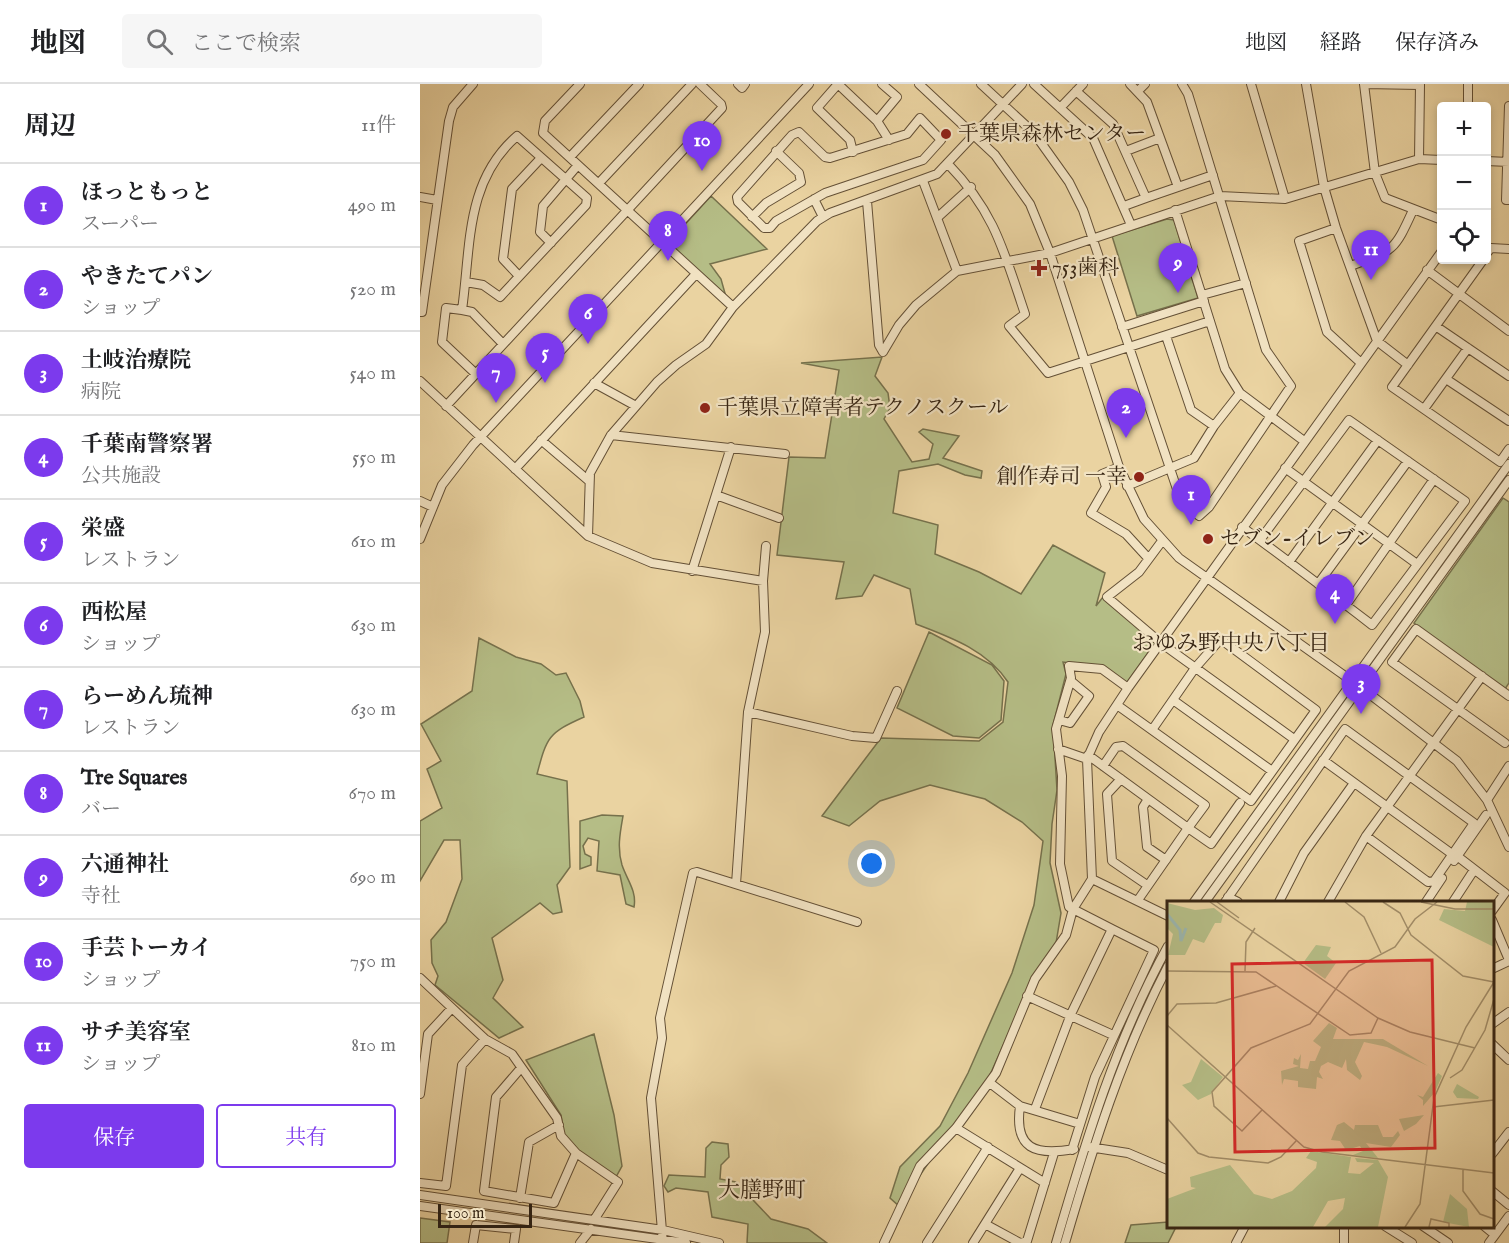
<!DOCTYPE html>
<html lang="ja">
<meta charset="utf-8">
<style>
:root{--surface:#fff;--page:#f6f6f6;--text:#202124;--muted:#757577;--line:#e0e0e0;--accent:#7c3aed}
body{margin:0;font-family:"IM FELL English","Noto Serif JP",serif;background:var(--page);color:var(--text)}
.controls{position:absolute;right:18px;top:18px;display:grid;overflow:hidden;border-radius:6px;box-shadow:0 3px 9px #0003}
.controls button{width:54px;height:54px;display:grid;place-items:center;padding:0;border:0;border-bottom:2px solid var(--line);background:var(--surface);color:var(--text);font:30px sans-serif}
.scale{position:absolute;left:18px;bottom:15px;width:94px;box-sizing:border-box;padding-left:6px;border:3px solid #372513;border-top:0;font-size:16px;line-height:21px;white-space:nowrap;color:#372513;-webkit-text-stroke:4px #f1e2c2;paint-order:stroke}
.you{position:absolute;left:452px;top:780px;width:21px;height:21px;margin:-15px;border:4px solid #fff;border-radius:50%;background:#1a73e8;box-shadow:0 0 0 9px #1a73e833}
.badge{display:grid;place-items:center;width:39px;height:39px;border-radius:50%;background:var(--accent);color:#fff;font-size:20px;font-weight:700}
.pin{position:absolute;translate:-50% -50px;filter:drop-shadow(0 2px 3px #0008)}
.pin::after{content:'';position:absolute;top:32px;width:21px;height:18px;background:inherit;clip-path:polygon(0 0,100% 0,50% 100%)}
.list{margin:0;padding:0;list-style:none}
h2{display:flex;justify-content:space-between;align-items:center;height:78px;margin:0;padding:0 24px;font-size:26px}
h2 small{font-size:20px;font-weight:400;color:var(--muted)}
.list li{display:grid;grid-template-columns:39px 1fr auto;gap:18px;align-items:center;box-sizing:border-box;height:84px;padding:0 24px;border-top:2px solid var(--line)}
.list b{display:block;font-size:22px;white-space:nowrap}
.list p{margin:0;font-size:20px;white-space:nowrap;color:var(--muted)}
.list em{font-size:20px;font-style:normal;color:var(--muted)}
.actions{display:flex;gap:12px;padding:18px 24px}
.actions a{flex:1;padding:14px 0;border:2px solid var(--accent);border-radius:6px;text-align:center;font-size:21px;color:var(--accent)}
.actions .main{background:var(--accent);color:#fff}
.icon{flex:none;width:33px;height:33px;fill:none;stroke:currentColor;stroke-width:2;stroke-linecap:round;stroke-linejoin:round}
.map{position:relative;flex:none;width:1089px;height:1159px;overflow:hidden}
header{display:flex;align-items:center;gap:36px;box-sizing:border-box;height:84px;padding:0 30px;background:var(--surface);border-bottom:2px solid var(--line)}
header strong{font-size:28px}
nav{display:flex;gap:33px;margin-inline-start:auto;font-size:21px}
.search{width:420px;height:54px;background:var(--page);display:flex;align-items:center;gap:15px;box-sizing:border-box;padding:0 21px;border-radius:6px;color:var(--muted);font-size:22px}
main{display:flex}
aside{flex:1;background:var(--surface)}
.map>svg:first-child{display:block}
.green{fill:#b5bd86;stroke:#76714c;stroke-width:1.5}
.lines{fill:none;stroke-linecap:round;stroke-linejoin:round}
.minor-casing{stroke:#645036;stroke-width:10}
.minor{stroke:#f1e2c2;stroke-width:8}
.poi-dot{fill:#8f2418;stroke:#f1e2c2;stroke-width:2}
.labels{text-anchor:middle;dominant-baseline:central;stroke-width:4.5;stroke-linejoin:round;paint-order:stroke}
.poi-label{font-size:21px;fill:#372513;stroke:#f1e2c2;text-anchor:start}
.neighbourhood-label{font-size:22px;fill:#372513;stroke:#f1e2c2}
.inset-river{fill:none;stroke:#9bb6ae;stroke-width:3}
.inset-road{fill:none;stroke:#a28d68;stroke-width:1.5}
.view{fill:#d62828;fill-opacity:0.15;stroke:#d62828;stroke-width:3}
.inset-edge{fill:none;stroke:#372513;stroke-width:3}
</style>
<header>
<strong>地図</strong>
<div class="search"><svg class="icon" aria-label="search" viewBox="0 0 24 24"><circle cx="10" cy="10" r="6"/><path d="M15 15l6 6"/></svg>ここで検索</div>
<nav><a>地図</a><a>経路</a><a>保存済み</a></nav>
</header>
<main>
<aside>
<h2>周辺<small>11件</small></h2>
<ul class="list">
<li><span class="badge">1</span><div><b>ほっともっと</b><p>スーパー</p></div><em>490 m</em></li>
<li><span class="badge">2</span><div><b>やきたてパン</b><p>ショップ</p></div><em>520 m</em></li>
<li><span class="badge">3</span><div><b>土岐治療院</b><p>病院</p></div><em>540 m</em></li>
<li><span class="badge">4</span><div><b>千葉南警察署</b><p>公共施設</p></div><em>550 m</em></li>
<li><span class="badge">5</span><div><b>栄盛</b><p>レストラン</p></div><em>610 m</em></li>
<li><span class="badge">6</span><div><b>西松屋</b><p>ショップ</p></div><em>630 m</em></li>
<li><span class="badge">7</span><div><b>らーめん琉神</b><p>レストラン</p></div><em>630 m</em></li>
<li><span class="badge">8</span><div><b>Tre Squares</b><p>バー</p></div><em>670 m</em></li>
<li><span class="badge">9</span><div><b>六通神社</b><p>寺社</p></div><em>690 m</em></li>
<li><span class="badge">10</span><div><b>手芸トーカイ</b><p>ショップ</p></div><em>750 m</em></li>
<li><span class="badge">11</span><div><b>サチ美容室</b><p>ショップ</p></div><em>810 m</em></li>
</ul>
<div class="actions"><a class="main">保存</a><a>共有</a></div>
</aside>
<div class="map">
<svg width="1089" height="1159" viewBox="0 0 1089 1159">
<rect width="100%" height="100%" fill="#ead3a1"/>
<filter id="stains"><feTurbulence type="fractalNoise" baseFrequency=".00333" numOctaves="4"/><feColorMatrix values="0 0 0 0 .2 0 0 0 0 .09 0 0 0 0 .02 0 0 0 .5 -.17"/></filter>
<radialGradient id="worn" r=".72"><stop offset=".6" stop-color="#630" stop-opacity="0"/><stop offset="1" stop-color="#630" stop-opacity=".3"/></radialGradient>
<path class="green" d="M291,112L347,165L290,180L301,195L306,213L248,159Z
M747,135L754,136L778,214L717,232L692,152Z
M462,273L455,292L468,309L470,324L464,335L492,378L509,375L513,360L499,348L503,345L539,352L523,374L562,387L561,394L545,391L518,380L479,387L473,429L518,441L515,470L559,488L601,510L633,461L685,489L676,522L683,513L736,558L706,600L681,582L643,578L646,590L633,641L637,706L632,740L630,779L641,829L635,865L615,890L561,1011L522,1059L479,1122L470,1114L480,1083L520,1042L548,989L592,889L614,821L623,757L602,738L565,715L510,701L460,717L429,742L402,732L461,654L559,657L583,638L588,598C567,566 530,553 496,540L490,505L454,491L442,512L416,515L424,478L357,471L369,373L405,374L419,286L381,279Z
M1083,414L1089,418V599L1085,605L994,539Z
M509,548L572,581L584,597L581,636L559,654L533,652L477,624Z
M59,554L96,573L121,580L136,591L146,589L160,617L164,633C128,649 127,653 117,690L147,697L150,783L137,801L142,828L133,830L120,819L72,854L83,896L73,914L103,943L79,954L15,901L18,892L12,879L11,856L26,838L42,795L40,756H24L0,797V737L22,724L7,685L21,677L1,640L52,607Z
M182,731L203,732C200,749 197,764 202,781C207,796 217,807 214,823L206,820L200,791L177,787L179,757L168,754L163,762L165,770L171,773V781L160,785V737Z
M174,950L194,1031L202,1082L196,1093L159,1068L144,1051L141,1031L106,976Z
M292,1058L308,1060L309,1073L301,1081L300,1095L316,1098L351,1135L388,1145L407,1159H327L328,1140L292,1133L288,1108L256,1104L248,1108L244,1102L249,1091L285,1093L286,1064Z
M0,1134L30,1138L27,1159H0Z
M748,1138V1142L756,1143L748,1159H705L711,1141Z"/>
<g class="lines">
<g class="minor-casing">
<path id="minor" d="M160,0L125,37L123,49L313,223
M318,0L322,4L325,0
M418,0L397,24L430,56L433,68
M418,0L457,37L469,56
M499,0L575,71L610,120L630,169L699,383L724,435L759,474L939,602L1037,677L1067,716L1089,763
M561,0L614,49L649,98L663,126L761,417L779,432L789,423L871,302L846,266L768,10L762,0
M614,0L673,54L711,141
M710,0L727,18L758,103
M831,0L865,115
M886,0L904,103L916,144L957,257L988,281
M656,7L693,40L726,114L704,122
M718,7L725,0
M1048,22V0
M1089,22L1086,116H1089
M640,24L663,0
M500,34L521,56L503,76L405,109L356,137L350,144H344L318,118L317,113L372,51L379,48L405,73L410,74L487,50Z
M457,37L477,13L462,0
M706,67L740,54
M150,73L219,0
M999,75L1000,1L944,0L955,89L965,114L1022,136
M1066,77L1089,78
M528,80C575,128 584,168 605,230L589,242L628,289L790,237
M503,97L537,187
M179,99L272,0
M0,113L17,116
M726,114L793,91
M394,115L403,133
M447,117L459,261L463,268
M755,126L805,285L820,309L884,357
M332,133L346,119L381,98L379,89L356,67
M518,133L551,103
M916,144L879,157L907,248L941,279
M131,159L120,148L123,122L158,81
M1066,170L1071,164L1089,165
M1063,176L972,303L1080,378L1089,365
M930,182C973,167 974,168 993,126
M1007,186L1089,247
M99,192L83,175L92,105L121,74
M46,198L63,201L80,213L166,121L167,114L97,52C45,97 51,162 42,226L52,228L83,260
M782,211L826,199
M42,226L26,224L22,258L56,290
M0,228H2L29,37L33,23L53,0
M702,243L784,217
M1017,243L1089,292
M746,252L771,326L794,342
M463,268L479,241L496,221L537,187L630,169L800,112L865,115L999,75L1022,76
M1026,295L1089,337
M0,297L168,452L232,479L343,497
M174,299L216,322
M26,322L302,24L301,20L280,0
M1004,325L1048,264
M191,351L365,370
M121,356L169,397
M699,383L682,390L686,403L671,429L706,450L728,474
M865,384L997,480
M95,385L276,190
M707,402L774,374L794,342L820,309
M296,411L359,434
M0,417L13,423
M822,443C866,475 909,508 952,541L1045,417L929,336L840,456
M168,452L170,389L191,351L237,298L256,281L286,260L313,223L397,137L410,129L517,90L602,0
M0,455L22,401L53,361L389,0
M742,457L719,488L687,513L741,559L874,655
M869,478L958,356
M272,487L311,363
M898,500L988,377
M926,521L1014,395
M753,616L852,687
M697,621L831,717L896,626L803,557L798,558L775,584L732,646
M328,628L432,652L456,654L477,607
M639,636L650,639L669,612L651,597
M1085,659L972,578L996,545L1089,612
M638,665L667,675
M668,671L768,744L718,816
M903,676L1032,770
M683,682L696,663L703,662L785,721L768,744L791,760L820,719
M701,695L687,710L692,777L727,801
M728,715L723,723L727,763L746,776
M1067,716L1089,682
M1037,772L1085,809L1072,827
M1034,777L1066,731
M316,800L328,628L345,548L343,497L346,462
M808,813L818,818
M774,818L1089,380
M785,818L1089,396
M805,818L925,645L1054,739L1014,797L1008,798L946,752
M859,818L884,769L934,699
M908,818L946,752L1062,592
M1006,818L1022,794
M1033,818L1054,786
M748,832L672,795L667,675L679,648L708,604L1022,167
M1072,836L1089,876
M1072,885L1089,877
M0,894L65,955L92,970L137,1034L141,1052L156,1069L198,1098L174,1136
M607,912L693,951
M1072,940L1089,928
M1072,960L1089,976
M101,984L76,1013L64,1107L134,1119L156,1069
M570,999L600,1022L660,1040
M0,1010L8,950L32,924
M600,1022C594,1065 615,1072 654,1065
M615,1025L651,930L692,845L649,823L640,780L642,692L636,645L651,594L649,582L682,585L708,604
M536,1044L625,1099
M669,1063L708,1069L748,1086
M652,1066L675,993L734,866L692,845
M1072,1070L1089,1048
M0,1099L26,1102L42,981L65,955
M1072,1107L1089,1121
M0,1111L243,1146L299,1159
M100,1114L109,1058L139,1041
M0,1122L266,1159
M565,1140L600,1159L607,1157L634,1069
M965,1142L992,1159
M1003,1142L1028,1159
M1064,1142L1075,1151
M53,1159L56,1141L96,1145L94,1159
M160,1159L171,1145
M243,1159L231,1014L242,954L240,934L273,789L277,788L437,838
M464,1159L500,1082L536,1044L576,989L615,895L646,851L653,825L672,795
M507,1159L568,1063
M553,1159L600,1084
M636,1159C666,1056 696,956 748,862
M645,1159C673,1063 702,970 748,882
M816,1159L825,1142
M924,1159V1142
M1069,1159L1089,1132"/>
</g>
<use href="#minor" class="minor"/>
</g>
<g class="poi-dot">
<circle cx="526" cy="50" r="6"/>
<path d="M616 175h6v6h6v6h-6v6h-6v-6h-6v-6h6z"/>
<circle cx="285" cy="324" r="6"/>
<circle cx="719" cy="393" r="6"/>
<circle cx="788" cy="455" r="6"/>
</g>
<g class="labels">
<g class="poi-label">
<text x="538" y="50">千葉県森林センター</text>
<text x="632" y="184">753歯科</text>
<text x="297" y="324">千葉県立障害者テクノスクール</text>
<text x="707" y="393" text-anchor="end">創作寿司 一幸</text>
<text x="800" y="455">セブン-イレブン</text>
</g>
<g class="neighbourhood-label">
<text x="811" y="560">おゆみ野中央八丁目</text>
<text x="342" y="1107">大膳野町</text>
</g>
</g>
<g transform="translate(747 817)">
<rect width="327" height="327" fill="#ead3a1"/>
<path d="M300,1H327V46L272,19L277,8L298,10ZM0,2L28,9L47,7L56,14L54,22H48L37,42L26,38L18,54H1L6,33L0,27ZM149,44L164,46L160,55L169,62L158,78L136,62ZM162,122L170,127L166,138H216L261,165L220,146L197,141L188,161L195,175L193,179L180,169L179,158L175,167L161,161L154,165L152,171L156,178L150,176L149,188L131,186V180L117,178L115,184L114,170L132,165L126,163L127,157L131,159L134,153L133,167L141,168L143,160H148L154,146L146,140ZM34,158L56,176L44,193L31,199L15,184L24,181ZM271,172L275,175L268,191L256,205V199L250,194L256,196ZM290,183L312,196L311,198L290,197L286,191ZM257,214L249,223L237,230L232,218ZM177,221L187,229L188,224H211L216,236H226L231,230L233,234L224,246L199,242L211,257L186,254L196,250L193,245L179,249L173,240L164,239L170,224ZM144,250L184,256L181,272L193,273L207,262L190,261L188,257L211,259L221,276L211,326H158L176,308L178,297L161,300L146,326H0V298L29,287L24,286L23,276L63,264L87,293L105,298L125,290L149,267L150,261L139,257ZM283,293L300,308L302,326L276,321Z" fill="#b5bd86"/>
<path class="inset-river" d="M0,13L13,29L14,40L19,27"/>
<path class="inset-road" d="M43,1L211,117L243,131L308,147M50,1L72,17M178,1L197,16L214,52M216,1L233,12L244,34L296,75L327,81M254,1L288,8H327M0,70L89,71L183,134L204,132L211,117M78,70L79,41L88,27M0,115L10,103L49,102L109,85M0,124L137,246L155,251L327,272M283,177L295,169L318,129L327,98M266,206L327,199M95,209L75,230L47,205L45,191L84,147L143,123L182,70L228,46L248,18L270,1M0,217L31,252L42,256L101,262L114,256L129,240M296,269V290L313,313L327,318M238,326L253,303L267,197L299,126L327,81M262,326L264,318L282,322V326"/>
<path class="view" d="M265,59L268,247L68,251L65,63Z"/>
<rect width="327" height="327" class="inset-edge"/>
</g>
<rect width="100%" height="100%" filter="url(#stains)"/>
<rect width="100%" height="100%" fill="url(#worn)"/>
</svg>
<div class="controls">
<button>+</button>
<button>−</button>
<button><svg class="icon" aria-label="locate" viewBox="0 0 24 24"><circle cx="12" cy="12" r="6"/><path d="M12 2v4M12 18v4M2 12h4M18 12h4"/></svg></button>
</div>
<div class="scale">100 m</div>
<div class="you"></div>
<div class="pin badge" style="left:771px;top:441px">1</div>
<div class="pin badge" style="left:706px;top:354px">2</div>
<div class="pin badge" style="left:941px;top:630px">3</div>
<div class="pin badge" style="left:915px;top:540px">4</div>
<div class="pin badge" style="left:125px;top:299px">5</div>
<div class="pin badge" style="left:168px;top:260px">6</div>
<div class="pin badge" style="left:76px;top:319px">7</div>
<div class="pin badge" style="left:248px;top:177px">8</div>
<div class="pin badge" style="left:758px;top:209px">9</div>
<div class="pin badge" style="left:282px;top:87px">10</div>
<div class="pin badge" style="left:951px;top:196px">11</div>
</div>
</main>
